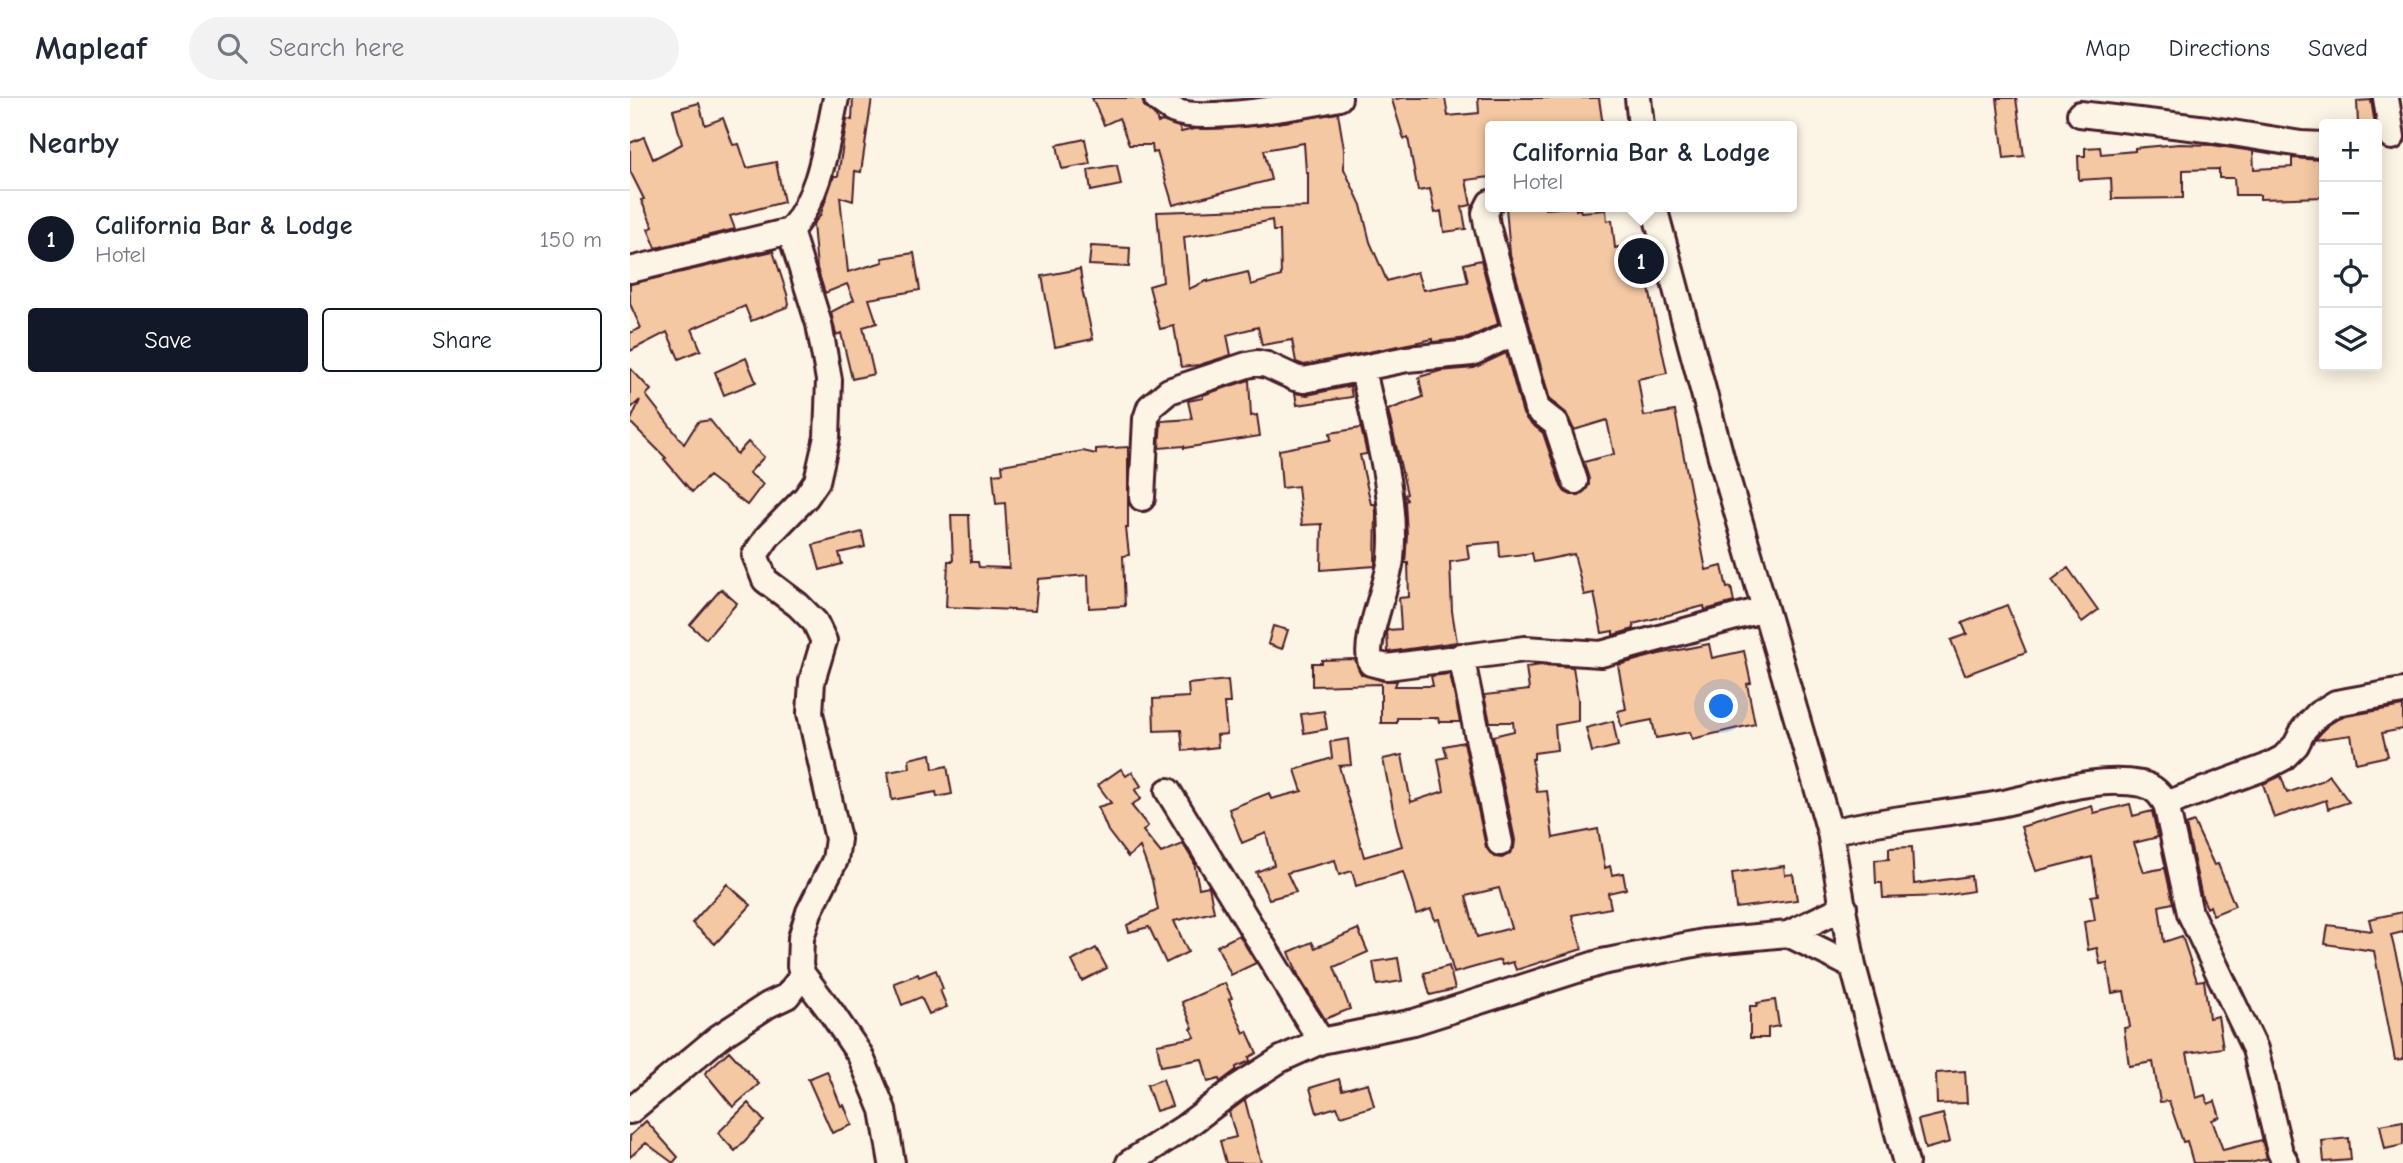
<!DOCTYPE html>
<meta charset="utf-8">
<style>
:root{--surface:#fff;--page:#f2f2f3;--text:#1f2937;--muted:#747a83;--line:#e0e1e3;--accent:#111827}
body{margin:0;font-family:"Comic Neue",sans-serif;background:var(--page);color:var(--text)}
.controls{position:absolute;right:21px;top:21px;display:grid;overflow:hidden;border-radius:7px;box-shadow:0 4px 18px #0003}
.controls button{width:63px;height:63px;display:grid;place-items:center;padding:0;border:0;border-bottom:2px solid var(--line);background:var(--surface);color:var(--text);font:35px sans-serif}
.you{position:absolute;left:1092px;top:609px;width:24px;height:24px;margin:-18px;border:5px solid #fff;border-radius:50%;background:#1a73e8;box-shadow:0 0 0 10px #1a73e833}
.badge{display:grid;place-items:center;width:46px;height:46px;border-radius:50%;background:var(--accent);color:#fff;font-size:23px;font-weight:700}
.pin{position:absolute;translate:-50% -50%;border:4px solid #fff;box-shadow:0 2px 7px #0006}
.popup{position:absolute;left:855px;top:23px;width:312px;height:91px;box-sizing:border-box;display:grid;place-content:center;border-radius:7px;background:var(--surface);filter:drop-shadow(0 2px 5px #0005);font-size:23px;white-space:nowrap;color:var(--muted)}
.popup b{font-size:26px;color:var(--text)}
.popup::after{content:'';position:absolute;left:50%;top:100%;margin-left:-14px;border:14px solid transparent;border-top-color:var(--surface)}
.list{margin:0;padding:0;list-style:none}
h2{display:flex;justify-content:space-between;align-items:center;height:91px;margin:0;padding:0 28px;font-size:30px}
h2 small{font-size:23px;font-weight:400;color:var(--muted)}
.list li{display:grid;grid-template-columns:46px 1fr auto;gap:21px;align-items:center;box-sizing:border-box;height:98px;padding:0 28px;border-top:2px solid var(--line)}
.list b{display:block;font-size:26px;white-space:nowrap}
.list p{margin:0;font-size:23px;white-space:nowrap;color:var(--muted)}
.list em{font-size:23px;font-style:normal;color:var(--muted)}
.actions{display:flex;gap:14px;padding:21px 28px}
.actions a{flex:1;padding:16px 0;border:2px solid var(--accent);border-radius:7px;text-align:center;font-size:24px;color:var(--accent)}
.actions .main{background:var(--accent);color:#fff}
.icon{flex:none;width:38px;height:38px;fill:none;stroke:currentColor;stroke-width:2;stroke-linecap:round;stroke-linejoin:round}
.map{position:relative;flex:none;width:1773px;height:1065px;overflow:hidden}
header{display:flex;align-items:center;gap:42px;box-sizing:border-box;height:98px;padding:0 35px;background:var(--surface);border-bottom:2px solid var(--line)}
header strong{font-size:33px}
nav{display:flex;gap:38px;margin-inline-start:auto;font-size:24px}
.search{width:490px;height:63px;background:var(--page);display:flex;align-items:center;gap:18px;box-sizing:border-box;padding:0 24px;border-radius:38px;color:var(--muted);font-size:26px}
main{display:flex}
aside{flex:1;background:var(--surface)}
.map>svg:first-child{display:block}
.building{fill:#f3c8a2;stroke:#4a1f2b;stroke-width:2;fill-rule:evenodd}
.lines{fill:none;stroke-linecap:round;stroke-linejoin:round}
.street-casing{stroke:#4a1f2b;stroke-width:30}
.street{stroke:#fcf5e5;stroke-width:24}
</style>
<header>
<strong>Mapleaf</strong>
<div class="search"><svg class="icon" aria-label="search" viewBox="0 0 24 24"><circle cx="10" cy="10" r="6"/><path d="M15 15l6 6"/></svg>Search here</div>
<nav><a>Map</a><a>Directions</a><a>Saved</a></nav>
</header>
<main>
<aside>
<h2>Nearby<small></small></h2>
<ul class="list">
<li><span class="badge">1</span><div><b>California Bar &amp; Lodge</b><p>Hotel</p></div><em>150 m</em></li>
</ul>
<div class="actions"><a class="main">Save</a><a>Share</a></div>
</aside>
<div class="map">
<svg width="1773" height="1065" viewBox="0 0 1773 1065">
<rect width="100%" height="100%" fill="#fcf5e5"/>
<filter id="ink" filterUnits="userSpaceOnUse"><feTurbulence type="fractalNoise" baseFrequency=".0143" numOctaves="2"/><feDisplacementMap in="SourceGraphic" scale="14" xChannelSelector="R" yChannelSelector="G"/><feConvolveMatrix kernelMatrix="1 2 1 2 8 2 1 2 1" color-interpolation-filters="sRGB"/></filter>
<g filter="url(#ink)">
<path class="building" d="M223,0H242L231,74L225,73L223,103L210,99L218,174L253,164L252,160L284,155L290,192L239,201L247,225L233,229L244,276L222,281L211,235L206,237L201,214L224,202L217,186L195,195L187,170L183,126L190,118L204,78H208L217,21L222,22Z
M462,0H512L514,8L526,19L528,25L532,23L549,29L551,34L564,31L627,28L708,15L714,51V71L731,107L740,144L757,183L787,174L793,192L838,184L834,166L851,162L868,226L838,240L803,244V241L674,267L666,264L662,242L632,247L628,229L597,237L601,257L569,267L551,269L544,228L530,231L519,188L533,184L527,114L678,109V74H676L674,45L634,52L641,82L543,107L527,54L523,55L522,47H499L489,20L474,27ZM642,122L643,133H650L651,178L621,187L618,174L578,184V182L559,191L554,139L592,133Z
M771,0H815L818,18L849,15L848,0H969L973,28H860V79L836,82L841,107L832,109L836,131L814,134L811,113L805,115L800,91L788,93L778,40L774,41L762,2Z
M1367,0H1386L1394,58L1374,60Z
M1741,2L1745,26H1728L1727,3Z
M69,5L75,27L93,20L103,47L109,46L117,70L146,64L154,104L100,118L105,131L26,150L18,131L23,129L11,102L14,101L0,73V45L14,39L23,61L52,46L43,12Z
M455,41L460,66L432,71L427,47Z
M1549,46L1582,47L1623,53L1624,71L1662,69V60L1692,62L1694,99L1630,101V97H1605L1604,80H1589V71L1553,72V100L1482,101L1481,80L1449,82L1448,58H1455V50L1470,49L1471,56L1505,53V50Z
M487,67L491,87L461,93L458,72Z
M876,109H915V111L945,109L946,112L950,111L951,114L976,112L977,123L982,122L985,150L988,149L989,153L1019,149L1025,171L1015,172L1037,275L1008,281L1014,318L1045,313L1076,472L1092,468L1097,490L1101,489L1104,504L1075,512L1074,508L1003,526L1004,531L983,537V533L972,535L964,495L954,497L944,456L904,464L902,455L870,459L869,444L837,447L839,461L820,464L822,513L827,544L758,554L757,532L771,531L769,500L779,499L778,465H775L777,437L775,403L777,402L774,397L777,396L758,312L793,299L789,279L810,273L844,270L876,255L893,316L898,323L913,335L931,388L935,394L941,397H950L959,387L954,364L984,356L977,322L944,332L936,315L920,302L880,156Z
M461,148L500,150L499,169L459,167Z
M143,153L157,196L159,206L157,209L121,223L115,208L62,231L71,252L49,261L37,234L0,253V235L11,230L0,206V186Z
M450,171L453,191H452L463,241L425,249L412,178Z
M116,260L126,284L94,297L85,274Z
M0,270L21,292L16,297L54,346L68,324L80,322L107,356L118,344L134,359L119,375L133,386L117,407L79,378L62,394L34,361L36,360L0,324L10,302L0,311Z
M619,282L621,318L627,317L630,338L554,350V348L529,350L531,323L562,321L558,303L573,300V297Z
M720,288L722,299L667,307L665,295L677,297Z
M731,330L737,356L730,357L741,406H745L746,415L745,468L691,472L692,426L672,427L668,388L652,390L649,352L701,342L700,335Z
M498,349V430H496L499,457L493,458L495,508L459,510L458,477L408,481L405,513L316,509L318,463H323L321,417H339L341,464H348L349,469L379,470L375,405L366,406L363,376L373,375L372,367L453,353L466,356V351Z
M232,434L235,449L209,455L212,466L190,472L183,447Z
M1438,470L1468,512L1452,524L1422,482Z
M91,491L107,505L76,541L60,527Z
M1377,507L1396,554L1335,577L1321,542L1337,536L1332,525Z
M643,528L658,532L652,551L638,546Z
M1079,546L1082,560L1114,553L1121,585L1117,586L1125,626L1062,641L1060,634L1026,640L1022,622L991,628L988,613L996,611L988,567L1029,556Z
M725,561L731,576L753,583H767L765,588H803L801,578L820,576L830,624H809L808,620H767V625H751V586L682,588V565H692V562Z
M912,567L943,569L948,601V623L925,627L927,652L904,655V661H902L907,694L917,693L923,740L968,731L975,770L980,768L982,777L993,775L996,791L978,795L981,810L942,817L952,851L886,872L883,864L872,867L870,862L824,875L809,821L805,822L801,811L786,816L773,774L726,788L722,773L709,777L705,762L657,775L666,794L639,801L626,774L644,767L636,735L612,745L599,711L639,695L641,701L672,693L665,672L702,660L700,644L718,641L721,667L709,668L734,759L772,748L767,731L753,661L772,657L781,704L814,693L808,661L817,659L814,648L834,644L856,749L865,759L872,760L879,756L884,750L885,742L863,638L884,633L883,624H860L854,597L899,592L896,569ZM869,790L881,830L847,839L836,798Z
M598,582L600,605H594L597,636L587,637L588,649L553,653L551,632L524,633L523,601L559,599L558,586Z
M1773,608V631L1752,635L1758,658L1726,665L1721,637L1685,642L1697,628L1711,619Z
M694,613L697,631L674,635L671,616Z
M983,623L988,648L962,654L956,630Z
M301,656L303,671L317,668L322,696L307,699L306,694L262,702L258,674L280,670L279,661Z
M491,671L496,678L502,674L511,688L505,692L511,701L501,707L518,728L513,733L531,755L553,746L564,764L569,790L579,788L584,814L544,823L558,854L536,865L519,829L499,834L497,827L528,812L522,782L510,749L498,759L478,733L468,709L481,705L468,687Z
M1699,677L1719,704L1698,711L1696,702L1644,720L1633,686L1651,678L1657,695L1691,683Z
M1500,706L1503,718L1522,713L1528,739L1504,745L1514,774L1535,770L1543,805L1529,808L1534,844L1552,838L1567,883L1574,882L1579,920L1588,918L1593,950L1557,955L1566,1000L1575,997L1578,1006L1585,1003L1590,1019L1582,1022L1593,1052L1632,1042L1637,1061L1620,1065H1563L1557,1043L1553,1044L1539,1003L1530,1004L1523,964L1499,968L1494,930L1500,929L1494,893L1482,895L1477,865L1470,866L1467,850L1458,852L1454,824L1465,822L1461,798L1468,797L1462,759L1406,773L1391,729L1462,708L1464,715Z
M1564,724L1584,767L1588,766L1605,808L1583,817L1580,808L1577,810L1572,799L1556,727Z
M1282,749L1284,786L1341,778L1343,793L1313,798L1253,800L1252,785H1246L1245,762L1259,761V750Z
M1154,768L1155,777L1163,776L1167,802L1106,810L1102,775Z
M97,786L121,807L85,846L62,825Z
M1773,814V834L1761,837L1773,886V961L1765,962L1744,853L1695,846L1698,827L1742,833L1739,821Z
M728,831L738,854L704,869L720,911L695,921L669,879L659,854L682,844L685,850Z
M609,837L626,865L601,877L587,848Z
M466,850L477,870L452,883L442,863Z
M768,860L772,883L747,887L743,864Z
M819,868L825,891L800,897L794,875Z
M306,872L313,891L310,892L317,909L299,916L291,899L272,907L264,885L288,876L289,879Z
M595,885L602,900L599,901L614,935L617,933L627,955L619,959L620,963L606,969V972L590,984L589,981L578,984L572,961L531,968L527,946L565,939L561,931L563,930L552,904Z
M1145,902L1149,928L1138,930V940H1120V908H1128L1127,905Z
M99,953L129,986L103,1009L75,975Z
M197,973L211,1008L214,1007L222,1027L202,1035L178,981Z
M1335,973L1337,1005L1307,1006L1306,975Z
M533,981L542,1008L526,1013L517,987Z
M709,981L712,992L738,985L744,1008L711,1018L707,1009L687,1015L680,990Z
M615,1002L631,1065H596L590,1043L606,1039L599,1014Z
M118,1005L134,1023L105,1053L88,1035Z
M1313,1016L1320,1044L1295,1051L1288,1022Z
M16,1023L48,1059L43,1065L16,1045L0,1059V1038Z
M1773,1023V1047L1755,1051L1750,1027Z
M1719,1040L1721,1062L1694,1064L1692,1043Z"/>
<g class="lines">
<g class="street-casing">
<path id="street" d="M1008,0L1011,28
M1756,0L1762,39
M527,1C533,5 539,11 545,13C573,25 676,7 709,0
M1450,16L1577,31L1671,46L1694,47
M860,105L855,115L857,127L907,311L926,326L945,383
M1024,109L1093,366L1200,734L1223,868L1276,1065
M160,133L189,226L199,282L197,339L187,383L176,399L138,438L125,457L135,482L168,507L185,524L194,543L182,583L180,615L208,741L205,762L179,814L171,840L170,868L173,877L201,914L230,957L253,1012L262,1065
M0,172L160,133C191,96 196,46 206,0
M733,272C746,333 767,398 761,461C758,487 732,545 741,565L757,569L895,551L971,556L1135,511
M512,400L516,321L520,309L539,293L617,267L627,265L637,267L665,280L674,282L777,261L842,255L885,234
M831,558L870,745
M538,693L691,943
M1536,706L1636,669L1653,660L1666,647L1674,631L1688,616L1706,605L1773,593
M1200,734C1254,721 1309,717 1364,707C1413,698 1461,677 1512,686C1524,689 1530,696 1536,706L1560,815L1625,951L1650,1054L1656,1065
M1158,836L1223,868
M0,1013L89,939L138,907L157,898L173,877
M499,1065L555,1029L609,988L651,961L691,943L784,924L972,864L1074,844L1158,836L1214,809"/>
</g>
<use href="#street" class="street"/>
</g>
</g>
</svg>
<div class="controls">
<button>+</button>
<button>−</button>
<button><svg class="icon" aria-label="locate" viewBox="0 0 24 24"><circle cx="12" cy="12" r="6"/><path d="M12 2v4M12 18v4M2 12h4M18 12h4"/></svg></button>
<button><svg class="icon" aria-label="layers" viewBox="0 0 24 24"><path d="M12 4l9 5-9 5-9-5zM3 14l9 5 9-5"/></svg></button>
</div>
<div class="you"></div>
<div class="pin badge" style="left:1011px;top:163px">1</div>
<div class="popup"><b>California Bar &amp; Lodge</b>Hotel</div>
</div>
</main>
